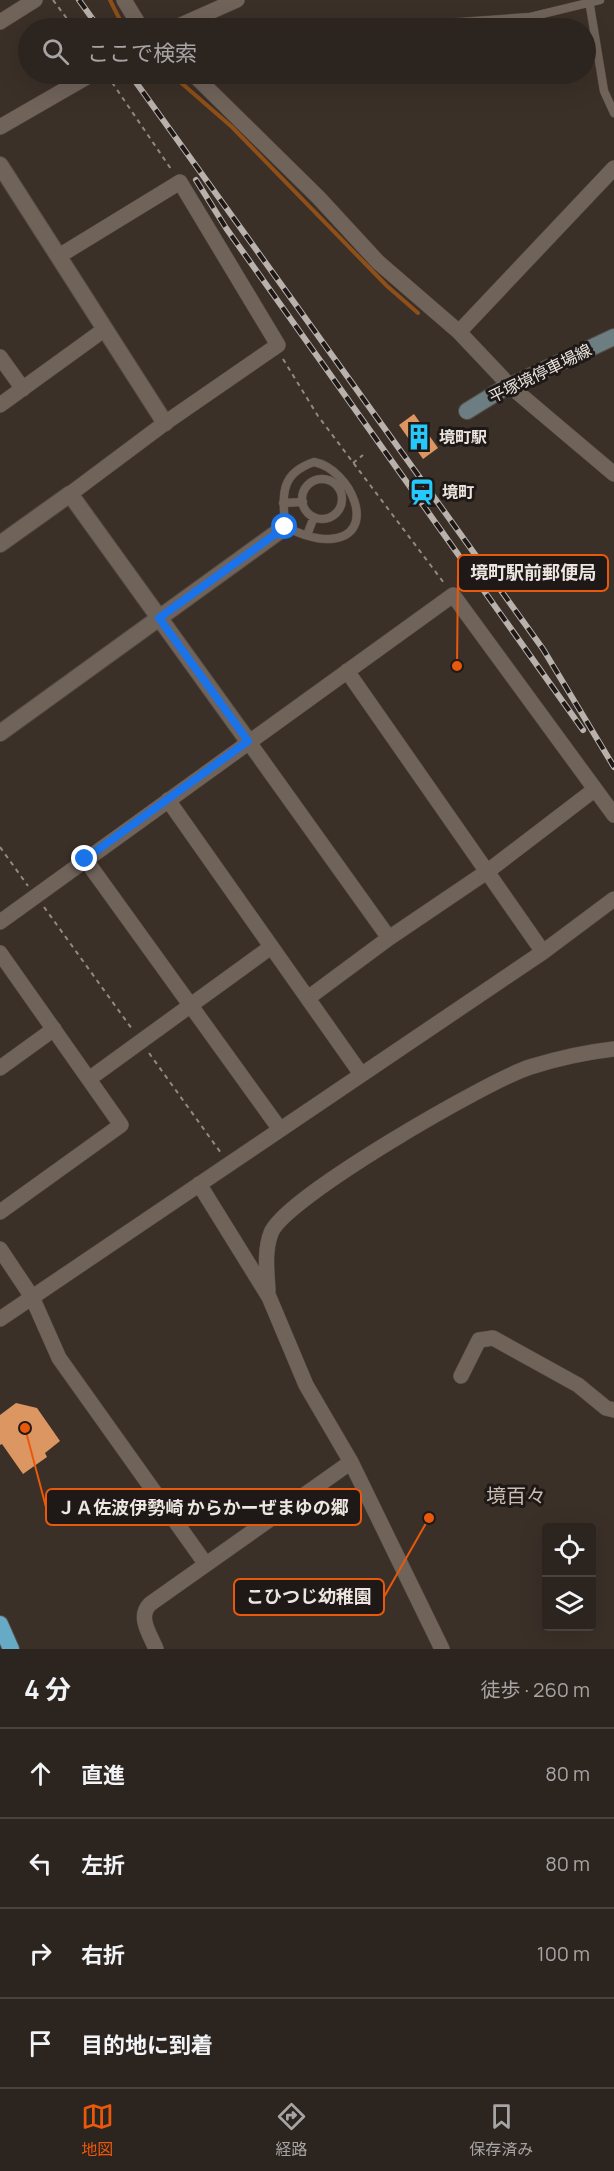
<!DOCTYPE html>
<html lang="ja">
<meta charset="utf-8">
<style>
:root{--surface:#2c241e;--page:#342c27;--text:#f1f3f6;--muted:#a6a4a4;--line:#48413c;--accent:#ea580c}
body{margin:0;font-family:Manrope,"Noto Sans JP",sans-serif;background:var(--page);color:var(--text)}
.controls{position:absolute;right:18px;bottom:18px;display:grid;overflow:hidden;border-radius:6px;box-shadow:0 6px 24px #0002}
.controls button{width:54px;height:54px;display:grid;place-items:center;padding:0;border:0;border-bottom:2px solid var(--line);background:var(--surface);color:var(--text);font:30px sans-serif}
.stop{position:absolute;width:18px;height:18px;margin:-14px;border:4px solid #1a73e8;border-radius:50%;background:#fff}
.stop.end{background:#1a73e8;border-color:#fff;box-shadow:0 2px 6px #0008}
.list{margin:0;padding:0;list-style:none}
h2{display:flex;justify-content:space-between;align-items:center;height:78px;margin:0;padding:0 24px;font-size:26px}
h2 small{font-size:20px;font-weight:400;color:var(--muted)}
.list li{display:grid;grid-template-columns:39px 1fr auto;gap:18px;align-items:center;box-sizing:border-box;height:90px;padding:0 24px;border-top:2px solid var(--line)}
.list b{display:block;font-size:22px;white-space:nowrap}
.list em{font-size:20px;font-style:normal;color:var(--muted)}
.icon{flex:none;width:33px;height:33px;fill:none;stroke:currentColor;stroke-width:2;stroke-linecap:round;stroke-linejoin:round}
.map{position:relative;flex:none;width:614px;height:1649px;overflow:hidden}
.search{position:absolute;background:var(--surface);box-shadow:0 6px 24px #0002;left:18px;right:18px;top:18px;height:66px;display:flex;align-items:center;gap:15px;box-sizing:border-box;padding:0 21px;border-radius:33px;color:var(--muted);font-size:22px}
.sheet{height:438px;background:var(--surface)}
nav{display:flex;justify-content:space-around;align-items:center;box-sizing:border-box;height:84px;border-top:2px solid var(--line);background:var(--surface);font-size:16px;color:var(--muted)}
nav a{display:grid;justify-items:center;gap:3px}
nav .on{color:var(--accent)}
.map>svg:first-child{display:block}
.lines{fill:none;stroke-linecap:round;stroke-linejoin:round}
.stream{stroke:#8e4f18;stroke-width:4}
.building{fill:#db9662}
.service-casing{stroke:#574d47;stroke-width:9}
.minor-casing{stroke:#574d47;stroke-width:16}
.tertiary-casing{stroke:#574d47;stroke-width:18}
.secondary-casing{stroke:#574d47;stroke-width:18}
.trunk-casing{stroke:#574d47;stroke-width:18}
.path{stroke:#928982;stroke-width:2;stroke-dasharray:4.5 4.5;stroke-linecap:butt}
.service{stroke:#70635a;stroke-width:8}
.minor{stroke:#70635a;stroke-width:15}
.tertiary{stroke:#70635a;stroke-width:16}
.secondary{stroke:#6c7e82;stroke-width:16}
.trunk{stroke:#66aac5;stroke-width:16}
.rail-casing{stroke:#b9b1ab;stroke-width:6}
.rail{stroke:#1e1916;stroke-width:4;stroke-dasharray:11;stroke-linecap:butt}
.route{stroke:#1a73e8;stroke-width:8}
.labels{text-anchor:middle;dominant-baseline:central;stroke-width:6;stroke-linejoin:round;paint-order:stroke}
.street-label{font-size:16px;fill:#ece5e0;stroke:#1e1916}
.poi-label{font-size:16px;font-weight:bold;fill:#ece5e0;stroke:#1e1916;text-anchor:start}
.quarter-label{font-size:20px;fill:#ccbeb4;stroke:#1e1916}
.leader{fill:none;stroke:#e8590c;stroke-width:2}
.callout-dot{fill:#e8590c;stroke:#1e1916;stroke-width:2}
.callout{fill:#1e1916;stroke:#e8590c;stroke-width:2}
.callout-label{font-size:18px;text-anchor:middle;font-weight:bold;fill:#ece5e0}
</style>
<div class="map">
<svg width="614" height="1649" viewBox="0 0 614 1649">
<rect width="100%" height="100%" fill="#3b3028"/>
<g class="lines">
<path class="stream" d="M110,0L124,28
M171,74L232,127L387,286L418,313"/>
</g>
<path class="building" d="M414,414L438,448L423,459L399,425Z
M16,1403L37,1408L60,1441L45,1453L47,1457L23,1474L2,1444L0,1445V1415Z"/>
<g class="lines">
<g class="service-casing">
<path id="service" d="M589,0L604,91L614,113
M376,28L530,17L600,0
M314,462C351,469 380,536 330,539C315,540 299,533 285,527C283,495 279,474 314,462Z
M302 499a20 20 0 1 1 40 0a20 20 0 1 1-40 0Z
M283,503L303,502
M307,535L314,517"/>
</g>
<g class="minor-casing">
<path id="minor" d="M124,0L141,28
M0,22L35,0
M174,28L237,0
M193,74L319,198L378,262L459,332L510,386L614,474
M0,127L92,74
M59,256L180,182L278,345L165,423L70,494
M459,332L614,168
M0,357L23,389
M0,405L105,329
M347,671L543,952
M248,741L389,938
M168,800L361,1074
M85,859L279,1128
M0,922L453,595L614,815
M0,953L121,1125L0,1212
M308,998L389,938L488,871L594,790
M0,1068L54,1029
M89,1079L271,947
M199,1184L269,1297L306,1385L351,1462L442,1649
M0,1249L32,1297L59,1358L205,1563
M268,1291C267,1273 264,1251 271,1233C284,1198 489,1080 530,1067C556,1059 587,1052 614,1049
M0,1319L543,952L614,899
M461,1376L479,1340L493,1338L578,1385L606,1408L614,1410
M156,1649C150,1634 137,1617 150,1604L351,1462"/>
</g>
<g class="tertiary-casing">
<path id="tertiary" d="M0,165L165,423
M0,544L70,494L248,741
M0,733L285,527"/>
</g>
<g class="secondary-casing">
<path id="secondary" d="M467,411L501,390L614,337"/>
</g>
<g class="trunk-casing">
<path id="trunk" d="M0,1624L11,1649"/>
</g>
<path class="path" d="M53,0L74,28
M107,75L171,169
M283,359L318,416L444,583
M353,463L363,455
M0,847L28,886
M44,907L132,1029
M149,1053L221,1153"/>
<use href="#service" class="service"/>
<use href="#minor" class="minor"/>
<use href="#tertiary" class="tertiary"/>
<use href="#secondary" class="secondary"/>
<use href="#trunk" class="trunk"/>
<g class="rail-casing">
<path id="rail" d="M79,0L99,28
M130,74L543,649L614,767
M196,180L226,228L583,730"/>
</g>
<use href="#rail" class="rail"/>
</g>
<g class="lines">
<path class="route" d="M85,859L248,741L159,618L285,527"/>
</g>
<defs>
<g id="building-bare" transform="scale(2.07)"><path d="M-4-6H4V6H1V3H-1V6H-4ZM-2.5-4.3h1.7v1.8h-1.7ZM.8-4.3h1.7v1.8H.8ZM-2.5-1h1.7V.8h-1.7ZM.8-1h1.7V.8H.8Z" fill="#25c9fe" stroke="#1e1916" stroke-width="2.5" paint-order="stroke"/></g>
<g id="station-bare" transform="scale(2.07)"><path d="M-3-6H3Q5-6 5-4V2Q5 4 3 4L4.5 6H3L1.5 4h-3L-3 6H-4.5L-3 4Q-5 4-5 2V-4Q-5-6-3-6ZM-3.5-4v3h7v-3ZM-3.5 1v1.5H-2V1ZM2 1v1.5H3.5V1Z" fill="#25c9fe" stroke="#1e1916" stroke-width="2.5" paint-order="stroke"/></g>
</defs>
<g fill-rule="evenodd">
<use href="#building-bare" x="419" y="437"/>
<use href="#station-bare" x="422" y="492"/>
</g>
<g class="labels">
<g class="street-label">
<text transform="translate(540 373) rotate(-26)">平塚境停車場線</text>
</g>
<g class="poi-label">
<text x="439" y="437">境町駅</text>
<text x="442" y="492">境町</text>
</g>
<g class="quarter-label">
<text x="516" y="1495">境百々</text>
</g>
</g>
<path class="leader" d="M457 666L458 573M25 1428L46 1507M429 1518L384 1597"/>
<g class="callout-dot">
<circle cx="457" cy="666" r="6"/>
<circle cx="25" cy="1428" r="6"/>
<circle cx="429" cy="1518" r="6"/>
</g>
<g class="callout">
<rect x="458" y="555" width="150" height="36" rx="6"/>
<rect x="46" y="1489" width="315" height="36" rx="6"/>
<rect x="234" y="1579" width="150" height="36" rx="6"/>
</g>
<g class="callout-label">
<text x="533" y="579">境町駅前郵便局</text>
<text x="203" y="1514">ＪＡ佐波伊勢崎 からかーぜまゆの郷</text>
<text x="309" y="1603">こひつじ幼稚園</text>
</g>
</svg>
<div class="controls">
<button><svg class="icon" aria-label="locate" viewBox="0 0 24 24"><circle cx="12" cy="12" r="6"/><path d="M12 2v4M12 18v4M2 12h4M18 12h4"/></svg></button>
<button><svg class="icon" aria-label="layers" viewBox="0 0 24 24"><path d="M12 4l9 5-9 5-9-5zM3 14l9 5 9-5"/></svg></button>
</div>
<div class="stop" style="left:285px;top:527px"></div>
<div class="stop end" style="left:85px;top:859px"></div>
<div class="search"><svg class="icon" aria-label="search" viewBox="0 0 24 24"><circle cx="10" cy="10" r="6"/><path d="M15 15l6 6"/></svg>ここで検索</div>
</div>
<section class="sheet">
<h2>4 分<small>徒歩 · 260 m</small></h2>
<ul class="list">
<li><svg class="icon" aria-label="ahead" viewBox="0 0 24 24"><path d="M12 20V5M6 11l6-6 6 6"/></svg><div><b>直進</b></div><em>80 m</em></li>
<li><svg class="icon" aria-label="left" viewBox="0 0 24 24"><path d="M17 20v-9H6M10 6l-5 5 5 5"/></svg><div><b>左折</b></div><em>80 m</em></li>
<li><svg class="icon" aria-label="right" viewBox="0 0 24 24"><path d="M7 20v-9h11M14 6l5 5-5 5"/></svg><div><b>右折</b></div><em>100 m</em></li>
<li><svg class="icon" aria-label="arrive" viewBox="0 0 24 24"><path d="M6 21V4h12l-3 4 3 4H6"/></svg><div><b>目的地に到着</b></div></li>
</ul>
</section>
<nav>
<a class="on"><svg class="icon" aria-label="map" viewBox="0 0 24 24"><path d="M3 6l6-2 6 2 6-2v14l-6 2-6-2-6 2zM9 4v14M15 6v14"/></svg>地図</a>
<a><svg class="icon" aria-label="directions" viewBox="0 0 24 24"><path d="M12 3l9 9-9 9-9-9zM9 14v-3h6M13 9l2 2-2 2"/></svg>経路</a>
<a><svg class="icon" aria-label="saved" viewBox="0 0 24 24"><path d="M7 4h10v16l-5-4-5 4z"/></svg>保存済み</a>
</nav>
